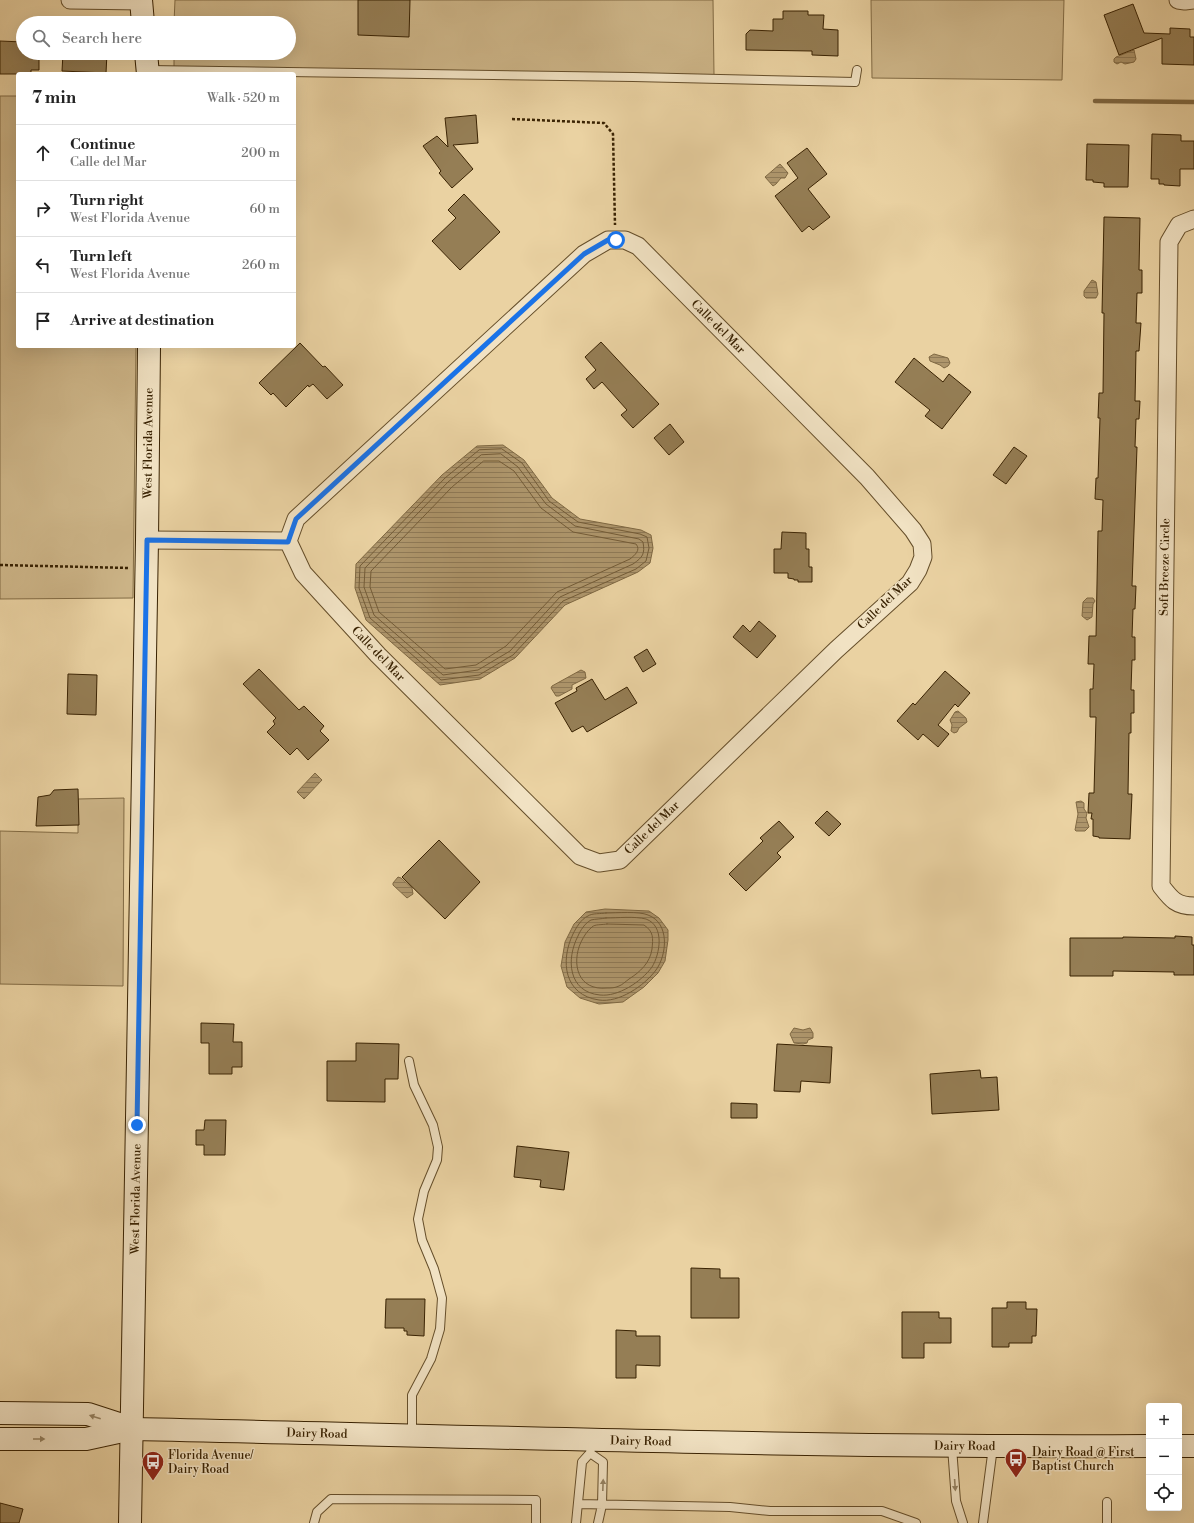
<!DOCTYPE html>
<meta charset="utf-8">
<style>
:root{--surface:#fff;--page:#f6f6f6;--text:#222;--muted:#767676;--line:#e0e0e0}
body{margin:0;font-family:"Libre Bodoni",serif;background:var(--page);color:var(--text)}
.controls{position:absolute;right:12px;bottom:12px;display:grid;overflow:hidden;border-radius:4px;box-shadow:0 4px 16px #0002}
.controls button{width:36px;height:36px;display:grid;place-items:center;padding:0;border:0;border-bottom:1px solid var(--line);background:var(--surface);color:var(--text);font:20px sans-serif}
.stop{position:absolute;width:12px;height:12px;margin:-9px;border:3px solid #1a73e8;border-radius:50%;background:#fff}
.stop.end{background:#1a73e8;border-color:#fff;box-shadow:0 1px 4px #0008}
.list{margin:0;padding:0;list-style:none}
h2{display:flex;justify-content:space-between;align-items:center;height:52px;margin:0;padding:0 16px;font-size:17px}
h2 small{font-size:13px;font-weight:400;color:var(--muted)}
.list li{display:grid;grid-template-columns:26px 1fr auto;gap:12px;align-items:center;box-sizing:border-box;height:56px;padding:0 16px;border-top:1px solid var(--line)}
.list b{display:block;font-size:15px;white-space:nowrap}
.list p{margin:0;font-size:13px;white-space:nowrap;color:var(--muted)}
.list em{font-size:13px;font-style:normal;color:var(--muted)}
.icon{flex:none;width:22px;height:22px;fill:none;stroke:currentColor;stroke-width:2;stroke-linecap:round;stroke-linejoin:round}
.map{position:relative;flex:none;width:1194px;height:1523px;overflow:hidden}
.search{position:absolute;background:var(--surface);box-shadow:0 4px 16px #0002;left:16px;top:16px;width:280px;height:44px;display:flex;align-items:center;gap:10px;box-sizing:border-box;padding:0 14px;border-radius:22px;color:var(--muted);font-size:15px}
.panel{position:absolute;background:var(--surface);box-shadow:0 4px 16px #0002;left:16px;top:72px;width:280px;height:276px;border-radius:4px}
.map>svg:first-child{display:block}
.green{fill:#ccb487;stroke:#826b44}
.water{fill:url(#water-rules);stroke:#7f6842}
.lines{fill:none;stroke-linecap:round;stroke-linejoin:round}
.shore{stroke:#745c37;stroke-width:1}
.stream{stroke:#7f6842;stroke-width:4.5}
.building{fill:#957e55;stroke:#392202}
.lane-casing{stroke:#654e2a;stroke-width:10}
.street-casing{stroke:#654e2a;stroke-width:19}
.secondary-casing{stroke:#392202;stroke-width:24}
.path{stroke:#392202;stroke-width:2.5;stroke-dasharray:3 2;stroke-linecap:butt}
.lane{stroke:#f1e2c3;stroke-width:8}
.street{stroke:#f1e2c3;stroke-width:17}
.secondary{stroke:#f1e2c3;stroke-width:22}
.oneway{fill:#958262}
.route{stroke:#1a73e8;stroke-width:5}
.labels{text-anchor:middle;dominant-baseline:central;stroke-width:3;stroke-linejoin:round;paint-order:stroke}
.street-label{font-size:12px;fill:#392202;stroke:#f1e2c3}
.poi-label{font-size:12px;fill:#392202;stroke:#f1e2c3;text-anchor:start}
</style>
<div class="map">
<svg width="1194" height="1523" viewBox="0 0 1194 1523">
<defs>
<pattern id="water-rules" width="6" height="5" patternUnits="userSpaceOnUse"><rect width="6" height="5" fill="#ae966c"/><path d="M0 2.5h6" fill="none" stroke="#8f7a57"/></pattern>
</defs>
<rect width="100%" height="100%" fill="#ead2a2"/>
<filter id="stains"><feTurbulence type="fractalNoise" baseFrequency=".005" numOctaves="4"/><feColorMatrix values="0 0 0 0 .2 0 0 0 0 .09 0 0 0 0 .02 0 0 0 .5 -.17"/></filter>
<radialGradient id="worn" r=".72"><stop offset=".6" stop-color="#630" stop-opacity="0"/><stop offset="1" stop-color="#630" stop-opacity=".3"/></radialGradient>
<path class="green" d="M175,0H713L714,75L174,69V53H289V23H174Z
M871,0H1064L1062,80L872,78Z
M0,96H18V346H136L133,598L0,599Z
M124,798L123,986L0,984V831L78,833V799Z"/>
<path class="water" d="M1134,50L1136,59L1134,62L1125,64L1121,62L1117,64L1114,62V59L1116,57Z
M780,164L788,173L785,178H781L776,184L773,186L765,177Z
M1092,280L1096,282L1098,294L1096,298H1086L1084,296V291Z
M934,354L948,358L950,363L948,366L944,368L940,365L930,361L929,357Z
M503,445L524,460L552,498L580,519L641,530L651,535L653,548L650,563L638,572L565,605L515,658L480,679L440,685L366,620L355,588L356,564L442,475L477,446Z
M1087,598H1093L1095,601L1093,604L1092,617L1087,620L1082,616L1083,602Z
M581,670L585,672L586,678L572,685V689L559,696H556L551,688L552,686Z
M958,711L966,718L967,722L959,728L957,732L954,733L951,731L952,725L950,720L955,712Z
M315,773L322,780L304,799L297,792Z
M1081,801L1084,803V809L1087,813L1086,818L1089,827L1085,831H1076L1075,830L1078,814L1076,802Z
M398,877L401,878L412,888L413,894L407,898L393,885V883Z
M605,909L649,911L659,918L668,930V940L665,961L658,973L644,987L623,1002L599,1004L580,998L567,987L561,966L565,942L574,924L586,912Z
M794,1028L803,1030L810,1028L813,1033V1038L808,1040L807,1043L803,1044L794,1043L790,1034Z"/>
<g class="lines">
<path class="shore" d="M502,449L522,463L549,501L578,522L640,534L647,537L649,548L646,561L636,569L563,601L513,655L479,675L441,680L370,618L359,588L360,566L445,478L479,450Z
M501,454L518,467L546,504L575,526L639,539L643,542C645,554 643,557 633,564L560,597L510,651L478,670L443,675L374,615L364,587L365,568L448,482L481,455Z
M484,461H499L514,471L541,508L573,532L636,544C641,550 635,555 630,559L557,592L506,646L476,665L445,669L379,612L370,587L371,571L452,487Z
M606,913C616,913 639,911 648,915C670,923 667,955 656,970C644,986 619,1003 599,1000C564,995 560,961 573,934C576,928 581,919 588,916C592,913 601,914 606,913Z
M606,918C618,918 634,916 646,919C665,926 660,954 652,967C641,982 618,997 600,995C568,992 566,959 578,936C580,931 585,923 591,920C595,919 601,919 606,918Z
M607,924L644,925C654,932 653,938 652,949C650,963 640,972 629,979C625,982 622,985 619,986C615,988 611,988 607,988C578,991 571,964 581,942C584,936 587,931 592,927C595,924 602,925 607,924Z"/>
<path class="stream" d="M1095,101L1194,102"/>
</g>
<path class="building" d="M358,0H410L409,37L358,35Z
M1133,4L1144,33L1170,34V28L1190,29V37H1194V65L1162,64V38L1119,55L1104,15Z
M783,11H808V15H824L823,29L838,30V56L812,55V51L746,50V34L750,30L773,31V19H783Z
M0,41L23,42V53H39V70H31V74H0Z
M63,53H107L106,73L62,71Z
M476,115L478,143L453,145L473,169L452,188L439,173L441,171L423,146L437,136L448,147L445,118Z
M1152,134L1181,135V141H1194V169H1180V186L1164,185V184H1159V179H1151Z
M1087,144L1129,145L1128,187H1104V183L1093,182V180H1086Z
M807,148L827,174L808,189L830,217L813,230L809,226L802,232L775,196L798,178L787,163Z
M464,194L500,232L460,270L432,241L456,218L448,210Z
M1104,217L1140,218L1139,270H1142V293H1137L1136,323H1141L1139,351H1136L1135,401H1140L1139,419H1136L1135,447H1137L1132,586H1136L1135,609H1133L1132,637H1135V660H1132L1131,690H1134V713H1131V733H1129L1128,794H1132L1130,839L1099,838V837L1093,836V819H1091L1092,813H1088L1089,793H1094L1096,717H1090V689H1093L1094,664H1088L1089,636H1096L1098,531H1102L1103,500L1095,499L1096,478H1098L1100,418H1098L1099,393H1103L1104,313H1102Z
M601,342L659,404L633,428L621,415L627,410L602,382L594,389L586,379L596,370L585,357Z
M300,343L323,367L325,366L343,385L327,399L313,384L309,387L308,385L286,407L273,393L271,395L259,383Z
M914,358L943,382L949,374L971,392L942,429L925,416L930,410L895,382Z
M670,424L684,442L669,455L654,438Z
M1014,447L1027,456L1006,484L993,475Z
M782,532L806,533V549H809V567H812V582H798V580H794V579L788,578V573H774V549H781Z
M759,621L776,636L757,658L733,637L743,625L750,632Z
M647,649L656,664L643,672L634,657Z
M259,669L299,710L304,706L324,726L320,731L329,740L308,760L297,748L290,755L267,732L275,724L273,721L276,718L243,684Z
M945,671L970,693L958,707L955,704L938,725L949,734L938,747L923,734L918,740L897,721L913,703L915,705Z
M68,674L97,675L96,715L67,714Z
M592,679L605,700L627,687L637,703L587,732L583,726L572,732L555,703L577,691L576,688Z
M78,789L79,825L36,826L38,797L50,795L54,790Z
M827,811L841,824L829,836L815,823Z
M779,821L794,837L777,853L781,857L746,891L729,874L763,841L760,838Z
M439,840L480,882L445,919L402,877Z
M1175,936L1192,937V945H1194V975H1174V972L1113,971V976H1070V938H1123V937L1175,938Z
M201,1023L234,1024L233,1042H242V1067H232V1074H209V1043H201Z
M356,1043L399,1044L398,1079H385V1102L327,1101V1061H356Z
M777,1044L832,1047L830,1083L801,1081L800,1092L774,1091Z
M980,1070L981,1078L997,1077L999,1110L932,1114L930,1074Z
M731,1103L757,1104V1118H731Z
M205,1120H226L225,1155H204V1145H196V1130H204Z
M517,1146L569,1152L564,1190L540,1187L541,1180L514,1177Z
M691,1268L720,1269V1278H739V1318H691Z
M386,1299H425L424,1336L407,1335V1331H404V1328H385Z
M1007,1302H1026V1309H1037L1036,1336H1032V1343H1009V1347H992V1308H1007Z
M902,1312H939V1318H951V1343H924V1358H902Z
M616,1330L636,1331V1336H660V1366L636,1365V1378H616Z
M0,1503L23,1509L19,1523H0Z"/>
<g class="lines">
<g class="lane-casing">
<path id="lane" d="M148,70L633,77L855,82L857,70
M409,1061L414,1085L433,1125L438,1147L437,1160L424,1191L418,1219L422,1240L434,1269L442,1298L440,1329L431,1359L412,1395V1435
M952,1447L956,1501L963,1523
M590,1453L603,1462L602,1505L598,1523
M578,1504L730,1507L770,1511H882L916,1523
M314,1523L317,1512L331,1499L536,1500V1523
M576,1523L582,1462L590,1453L592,1442
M983,1523L993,1447
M1107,1523V1502"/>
</g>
<g class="street-casing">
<path id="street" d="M70,0L141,1
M1178,0L1185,1L1194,0
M1194,219L1179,225L1169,242L1161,886C1171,899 1176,906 1194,906
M608,240H625L638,246L867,477L913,530L922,544L923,557L918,570L910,583L836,650L620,860L599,863L580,856L378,655L303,573L288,541L296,519L584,254Z
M147,540L288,541"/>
</g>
<g class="secondary-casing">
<g id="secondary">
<path d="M141,0L143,23"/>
<path d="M146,53L148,74"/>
<path d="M0,1413L88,1414L131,1428"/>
<path id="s1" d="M0,1439H86L132,1429C471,1436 810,1448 1149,1446"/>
<path d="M1179,1446H1194"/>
<path id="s2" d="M130,1523L147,540L149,346"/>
</g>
</g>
<path class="path" d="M512,119L604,123L613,134L615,225
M0,565L130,568"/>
<use href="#lane" class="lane"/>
<use href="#street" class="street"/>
<use href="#secondary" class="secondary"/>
</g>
<defs><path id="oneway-solid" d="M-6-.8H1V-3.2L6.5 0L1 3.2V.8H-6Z"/></defs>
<g class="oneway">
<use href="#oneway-solid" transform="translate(95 1417) rotate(-162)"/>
<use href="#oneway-solid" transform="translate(39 1439)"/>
<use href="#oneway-solid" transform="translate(603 1485) rotate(-88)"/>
<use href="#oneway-solid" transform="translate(955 1485) rotate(86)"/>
</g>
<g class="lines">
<path class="route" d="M137,1125L147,540L288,542L296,519L584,254L608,240H616"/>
</g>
<defs>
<g id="bus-pin" transform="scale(1.15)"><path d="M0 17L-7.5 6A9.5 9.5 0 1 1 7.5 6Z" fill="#8f2418" stroke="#f1e2c3"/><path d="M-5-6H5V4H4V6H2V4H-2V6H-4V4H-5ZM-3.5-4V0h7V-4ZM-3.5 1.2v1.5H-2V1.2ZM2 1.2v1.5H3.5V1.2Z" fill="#fff"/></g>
</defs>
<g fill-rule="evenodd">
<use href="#bus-pin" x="1016" y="1459"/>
<use href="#bus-pin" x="153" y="1462"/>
</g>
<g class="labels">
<g class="street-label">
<text transform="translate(718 327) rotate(45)">Calle del Mar</text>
<text stroke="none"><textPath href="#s2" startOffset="1080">West Florida Avenue</textPath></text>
<text transform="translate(1165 567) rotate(-89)">Soft Breeze Circle</text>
<text transform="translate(885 603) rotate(-44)">Calle del Mar</text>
<text transform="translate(378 654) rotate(46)">Calle del Mar</text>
<text transform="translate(652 828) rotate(-44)">Calle del Mar</text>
<text stroke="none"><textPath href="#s2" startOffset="324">West Florida Avenue</textPath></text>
<text stroke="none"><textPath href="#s1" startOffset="318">Dairy Road</textPath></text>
<text stroke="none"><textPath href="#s1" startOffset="642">Dairy Road</textPath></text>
<text stroke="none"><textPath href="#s1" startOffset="966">Dairy Road</textPath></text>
</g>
<g class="poi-label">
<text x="1032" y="1452">Dairy Road @ First<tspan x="1032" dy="14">Baptist Church</tspan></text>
<text x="168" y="1455">Florida Avenue/<tspan x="168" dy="14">Dairy Road</tspan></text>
</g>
</g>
<rect width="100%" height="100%" filter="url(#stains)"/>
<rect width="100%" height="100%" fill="url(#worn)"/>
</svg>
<div class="controls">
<button>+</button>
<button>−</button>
<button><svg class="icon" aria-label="locate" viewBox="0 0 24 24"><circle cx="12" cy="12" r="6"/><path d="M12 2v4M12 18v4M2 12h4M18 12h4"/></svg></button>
</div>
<div class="stop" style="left:616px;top:240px"></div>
<div class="stop end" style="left:137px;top:1125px"></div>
<div class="search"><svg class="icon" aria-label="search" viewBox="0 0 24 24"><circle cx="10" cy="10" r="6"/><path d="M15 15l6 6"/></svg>Search here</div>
<section class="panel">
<h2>7 min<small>Walk · 520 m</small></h2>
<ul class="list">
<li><svg class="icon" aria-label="ahead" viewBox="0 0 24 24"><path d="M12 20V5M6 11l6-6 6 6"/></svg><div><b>Continue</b><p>Calle del Mar</p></div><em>200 m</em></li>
<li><svg class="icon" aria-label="right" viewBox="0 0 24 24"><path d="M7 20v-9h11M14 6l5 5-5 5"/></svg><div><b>Turn right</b><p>West Florida Avenue</p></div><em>60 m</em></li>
<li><svg class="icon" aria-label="left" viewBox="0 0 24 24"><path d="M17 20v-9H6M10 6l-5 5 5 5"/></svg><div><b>Turn left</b><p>West Florida Avenue</p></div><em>260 m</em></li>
<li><svg class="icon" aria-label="arrive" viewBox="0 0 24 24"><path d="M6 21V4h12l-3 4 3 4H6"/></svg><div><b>Arrive at destination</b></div></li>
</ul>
</section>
</div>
